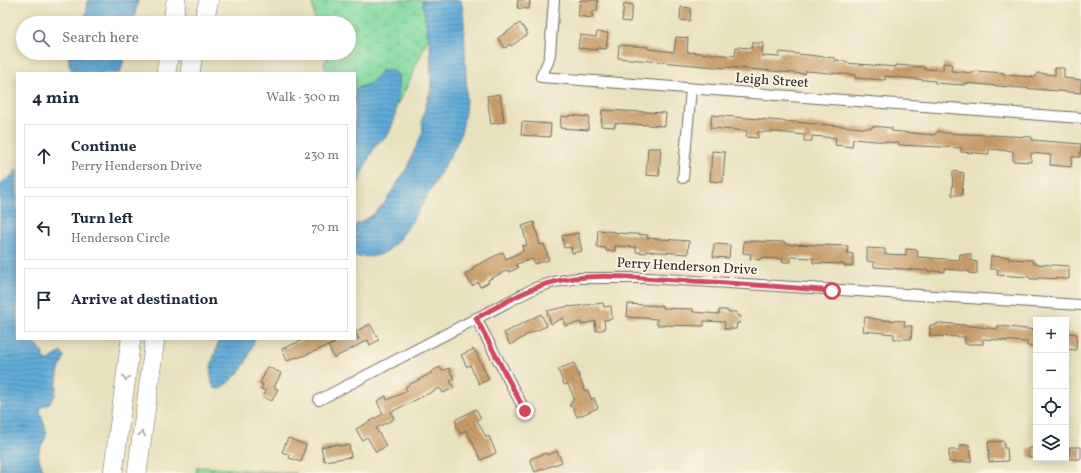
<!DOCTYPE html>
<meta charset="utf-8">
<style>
:root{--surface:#fff;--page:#f2f2f3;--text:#1f2937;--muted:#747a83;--line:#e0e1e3}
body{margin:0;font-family:Vollkorn,serif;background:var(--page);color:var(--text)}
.controls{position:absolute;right:12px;bottom:12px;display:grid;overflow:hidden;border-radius:0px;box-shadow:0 2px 10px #0003}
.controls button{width:36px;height:36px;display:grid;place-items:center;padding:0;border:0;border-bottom:1px solid var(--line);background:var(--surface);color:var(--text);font:20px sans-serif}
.stop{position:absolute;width:12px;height:12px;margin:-9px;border:3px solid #d1495b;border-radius:50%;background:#fff}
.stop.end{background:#d1495b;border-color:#fff;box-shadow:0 1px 4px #0008}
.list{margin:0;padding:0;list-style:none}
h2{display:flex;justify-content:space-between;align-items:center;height:52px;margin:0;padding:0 16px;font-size:17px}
h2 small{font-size:13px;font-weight:400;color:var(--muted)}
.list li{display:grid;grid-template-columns:26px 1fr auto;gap:12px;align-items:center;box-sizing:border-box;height:64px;margin:0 8px 8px;padding:0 8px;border:1px solid var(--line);border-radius:0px}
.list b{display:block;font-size:15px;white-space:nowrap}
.list p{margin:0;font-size:13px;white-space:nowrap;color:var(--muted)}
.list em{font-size:13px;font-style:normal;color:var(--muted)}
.icon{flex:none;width:22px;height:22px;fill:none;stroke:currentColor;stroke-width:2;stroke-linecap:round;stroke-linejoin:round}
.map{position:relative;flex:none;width:1081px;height:473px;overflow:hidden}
.search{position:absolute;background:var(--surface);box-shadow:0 2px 10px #0003;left:16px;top:16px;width:340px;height:44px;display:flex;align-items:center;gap:10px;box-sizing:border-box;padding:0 14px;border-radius:22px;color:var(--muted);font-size:15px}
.panel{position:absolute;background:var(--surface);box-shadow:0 2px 10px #0003;left:16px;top:72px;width:340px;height:268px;border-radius:0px}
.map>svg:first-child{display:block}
.wetland{fill:url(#wetland-marsh);stroke:#578366}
.cemetery{fill:url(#cemetery-stones);stroke:#578366}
.water{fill:url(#water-rules);stroke:#466b82}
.building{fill:url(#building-back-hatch)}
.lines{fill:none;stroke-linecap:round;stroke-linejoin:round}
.minor-casing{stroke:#6d6b5e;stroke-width:12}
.motorway-casing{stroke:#6d6b5e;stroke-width:20}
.minor{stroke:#fff;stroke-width:10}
.motorway{stroke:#fff;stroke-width:19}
.oneway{stroke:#a0a0a0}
.route{stroke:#d1495b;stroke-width:5}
.labels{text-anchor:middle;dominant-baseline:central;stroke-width:4;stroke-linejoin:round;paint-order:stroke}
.street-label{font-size:14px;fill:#2b2b2b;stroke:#fcf5e5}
</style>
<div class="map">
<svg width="1081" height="473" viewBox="0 0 1081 473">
<defs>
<pattern id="wetland-marsh" width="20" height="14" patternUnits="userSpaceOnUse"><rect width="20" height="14" fill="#83dba0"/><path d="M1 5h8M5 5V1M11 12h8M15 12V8" fill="none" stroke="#71bc8a"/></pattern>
<pattern id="cemetery-stones" width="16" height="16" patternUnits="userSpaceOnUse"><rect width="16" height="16" fill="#83dba0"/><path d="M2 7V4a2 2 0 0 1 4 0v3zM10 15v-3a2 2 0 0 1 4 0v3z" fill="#71bc8a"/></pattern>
<pattern id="water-rules" width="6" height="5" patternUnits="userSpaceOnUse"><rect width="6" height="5" fill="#60abd8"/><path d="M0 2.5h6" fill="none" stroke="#4f8baf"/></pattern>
<pattern id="building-back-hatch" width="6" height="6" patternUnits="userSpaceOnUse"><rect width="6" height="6" fill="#c99d68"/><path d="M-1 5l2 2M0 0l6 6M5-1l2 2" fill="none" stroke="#a38056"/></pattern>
</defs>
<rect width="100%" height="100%" fill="#fcf5e5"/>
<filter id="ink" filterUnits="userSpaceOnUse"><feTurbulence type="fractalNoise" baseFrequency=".025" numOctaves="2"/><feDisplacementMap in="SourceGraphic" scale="8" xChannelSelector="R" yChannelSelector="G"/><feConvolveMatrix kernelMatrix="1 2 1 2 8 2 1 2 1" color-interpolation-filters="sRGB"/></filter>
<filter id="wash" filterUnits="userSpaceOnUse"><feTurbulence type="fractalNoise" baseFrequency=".012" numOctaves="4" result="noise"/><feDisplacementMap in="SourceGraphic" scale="16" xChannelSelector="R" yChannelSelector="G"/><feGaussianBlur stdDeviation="0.9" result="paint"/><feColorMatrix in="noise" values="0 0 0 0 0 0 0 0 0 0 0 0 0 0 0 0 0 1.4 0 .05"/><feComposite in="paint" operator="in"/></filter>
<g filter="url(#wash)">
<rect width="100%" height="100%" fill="#e8e1be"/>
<path class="wetland" d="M314,0H422L429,36L409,82L397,105L399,85L381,71L371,83L355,89V73H327L324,63L332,53H349V23H318L314,17L312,2Z"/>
<path class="cemetery" d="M197,467L297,473H196Z"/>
<path class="water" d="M88,0H138L133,23H83L87,11Z
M422,0H461C465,17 464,34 465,51C466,76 468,100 463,124C459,147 444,164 434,184C423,203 404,238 387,251C377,258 366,257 355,256V225L370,217L384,204L407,168L423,131L422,121L426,104L431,90V74L430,45Z
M71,53H126L120,73H73C70,66 66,61 71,53Z
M389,69L398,74C400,91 396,121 388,135C385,139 381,140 378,143C375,146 372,152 370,156C363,167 361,179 355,190V89L371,83L381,71Z
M17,169V339H30L31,341L40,348L46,361C52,359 55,355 61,352L64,356L58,373L55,395L49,404L43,406L40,410C41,419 47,426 46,435C45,440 42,444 40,449C36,456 42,466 45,473H0V184L13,175Z
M219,339H255C251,346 250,355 246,362C240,373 230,382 219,389L214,388C206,367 215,358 219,339Z"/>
<g id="blocks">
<path class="building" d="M518,0H530L529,9L517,8Z
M580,0H598L597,11H593L592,18L578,16Z
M624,3L633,5L630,22L622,21Z
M681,7L691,8L690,21L680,20Z
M520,23L528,34L511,46L510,44L505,48L498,38Z
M597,32L608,33L606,49L597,48V50L578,48L580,35L596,37Z
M676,37L688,38L687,52L735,56L736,47L752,48V43H763L762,56L779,57L780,52L835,58V60L846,61V63L896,67V65L925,67L924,69L943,70V63L952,64L951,71L974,73L975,71L1004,73V75L1036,77L1037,73L1055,75V68H1064V78L1081,80V93L964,83V85L935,83V81L885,76V80L855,78V75L806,71L805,74L726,67V68L618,58L619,45L648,47V49L674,52Z
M500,94L504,122L491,124L487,96Z
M602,110L666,113L665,126L615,123V127L601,126Z
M569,115L589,117L588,130L560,128L561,116L569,117Z
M712,115L863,128H872V126L892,128L891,131L934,135L938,131L944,133L1032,137V140L1081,144L1080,157H1072L1071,167L1050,165L1051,155L1031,153V162L1013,161V151L989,149V154L961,152V148L899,145V143L853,139L852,147L835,145L836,138L812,136V141H804V135L777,132H758V138L746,137L747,131L710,128Z
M522,122L551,124L550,137L521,135Z
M648,148H661L659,176L646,175Z
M712,151L725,152L723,182L710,181Z
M953,171L964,173L962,195H952Z
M534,222L540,245L544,244L549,260L534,264L533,259L516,264L518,268L509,272L508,270L488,280L489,282L480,287L478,282L472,286L465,274L474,269L473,267L503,252L506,259L523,251L522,246L527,245L522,226Z
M598,230L616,232V233L648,235L647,238L689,241L688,254L646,251V253L636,252V247L615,246V251H606V248L597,247Z
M578,233L582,251L572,253L571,247L564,248L562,236Z
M744,241L785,242V244L848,246L847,253L853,254V266H844V264L813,263V258L791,257V262H782L783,259L760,258V260L750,259L751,254L743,253Z
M714,244L730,245L729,258L713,257Z
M867,248L885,249V254L906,255V249L918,250L917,257L959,260L960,254H971V261L977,262V274L969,273V271L945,269V272L874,267V262L867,261Z
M991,256L1009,257L1008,259L1033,260V263H1037V264L1069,266V279L1039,278L1038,279H1030V277L997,275L998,269H990Z
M603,303L604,307L611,306L612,319L604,320L605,329L596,331L595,321L581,325V322L565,326L563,318L551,324L547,311L569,306V307Z
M628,304L663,306V308L693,309V312L719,314V310H727V312H737V316H741L740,323H737L736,329H724L725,322L704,321V326L657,325V319L627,317Z
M541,314L547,326L524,336V337L510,345L504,333Z
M865,317L881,320L905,321L904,326H912L911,339H894V334L863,331Z
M937,323L954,324L997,329L998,326L1036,330V347L1027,346V342L983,339V344H965V337L930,336V325H937Z
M370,324L379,340L370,345L368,340L334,358L328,346L335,343L298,358L297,357L287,361L282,349L305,339H359L355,332Z
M1066,333L1077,334L1076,350L1066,349Z
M474,349L489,379L479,384L470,365L467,367L461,355Z
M574,363L585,391L588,390L591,399L594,398L598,408L577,417L573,407L569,406L574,398L568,384L564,385L558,369Z
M268,367L281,373L274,388L278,389L272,401L263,397L266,391L261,389L263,384L260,383Z
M440,367L442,371L449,368L454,379L450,381L454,388L443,393L440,388L391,412L394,419L376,428L386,446L376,452L367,437L362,440L356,429L383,414L377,401L386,396L387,400L407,391L405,387L433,372L432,371Z
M476,409L481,418L477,420L486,437L489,436L496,453L481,460L466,430L460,434L456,426L457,425L455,420Z
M288,438L306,445L301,462L289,458L290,455L282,452Z
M1004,441V448H1007L1008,461L989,462L988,442Z
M338,444V446L349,445L351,457L324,461L321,447Z
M960,445H969V450H971V462H949V450H960Z
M1069,447H1081V459H1069Z
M1028,448H1036V457H1028Z
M557,451L562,462L535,472L530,459L546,453L547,455Z"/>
</g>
</g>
<g filter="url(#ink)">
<use href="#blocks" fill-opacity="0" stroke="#6d6b5e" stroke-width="1"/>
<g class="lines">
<g class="minor-casing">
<path id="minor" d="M554,0L550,54L548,62L541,77L1081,118
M683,178L691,89
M476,318L525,411
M319,400L535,288L554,282L578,278H647L1081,305"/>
</g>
<g class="motorway-casing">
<path id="motorway" d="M173,23L176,0
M203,23L209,0
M166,73L169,53
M190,73L193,53
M113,473L131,339
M137,473L155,339"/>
</g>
<use href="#minor" class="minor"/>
<use href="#motorway" class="motorway"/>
</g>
<defs><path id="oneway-chevron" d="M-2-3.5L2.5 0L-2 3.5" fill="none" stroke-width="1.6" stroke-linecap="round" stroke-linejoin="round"/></defs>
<g class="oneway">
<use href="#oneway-chevron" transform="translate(126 378) rotate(98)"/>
<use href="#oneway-chevron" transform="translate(142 434) rotate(-82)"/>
</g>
</g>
<g class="lines" filter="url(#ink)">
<path class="route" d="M525,411L476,318C501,305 526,289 553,282C587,273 625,277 659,279C717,282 774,286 832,291"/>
</g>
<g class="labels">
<g class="street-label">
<text transform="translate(772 81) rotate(4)">Leigh Street</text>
<text transform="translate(687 267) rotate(3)">Perry Henderson Drive</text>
</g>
</g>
</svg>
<div class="controls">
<button>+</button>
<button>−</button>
<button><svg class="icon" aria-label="locate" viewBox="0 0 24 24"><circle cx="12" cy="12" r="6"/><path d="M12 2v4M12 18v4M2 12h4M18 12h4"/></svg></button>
<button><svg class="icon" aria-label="layers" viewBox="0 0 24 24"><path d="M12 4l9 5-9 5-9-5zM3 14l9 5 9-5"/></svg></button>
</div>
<div class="stop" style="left:832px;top:291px"></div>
<div class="stop end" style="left:525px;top:411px"></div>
<div class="search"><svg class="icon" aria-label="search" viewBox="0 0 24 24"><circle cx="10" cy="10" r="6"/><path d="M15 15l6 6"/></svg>Search here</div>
<section class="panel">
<h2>4 min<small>Walk · 300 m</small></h2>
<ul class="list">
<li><svg class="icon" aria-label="ahead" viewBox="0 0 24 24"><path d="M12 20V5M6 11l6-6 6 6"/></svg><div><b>Continue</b><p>Perry Henderson Drive</p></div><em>230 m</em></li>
<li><svg class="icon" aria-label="left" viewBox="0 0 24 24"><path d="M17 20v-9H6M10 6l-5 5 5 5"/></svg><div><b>Turn left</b><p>Henderson Circle</p></div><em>70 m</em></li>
<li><svg class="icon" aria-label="arrive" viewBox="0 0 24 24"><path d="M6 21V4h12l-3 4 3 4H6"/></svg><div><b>Arrive at destination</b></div></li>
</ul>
</section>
</div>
